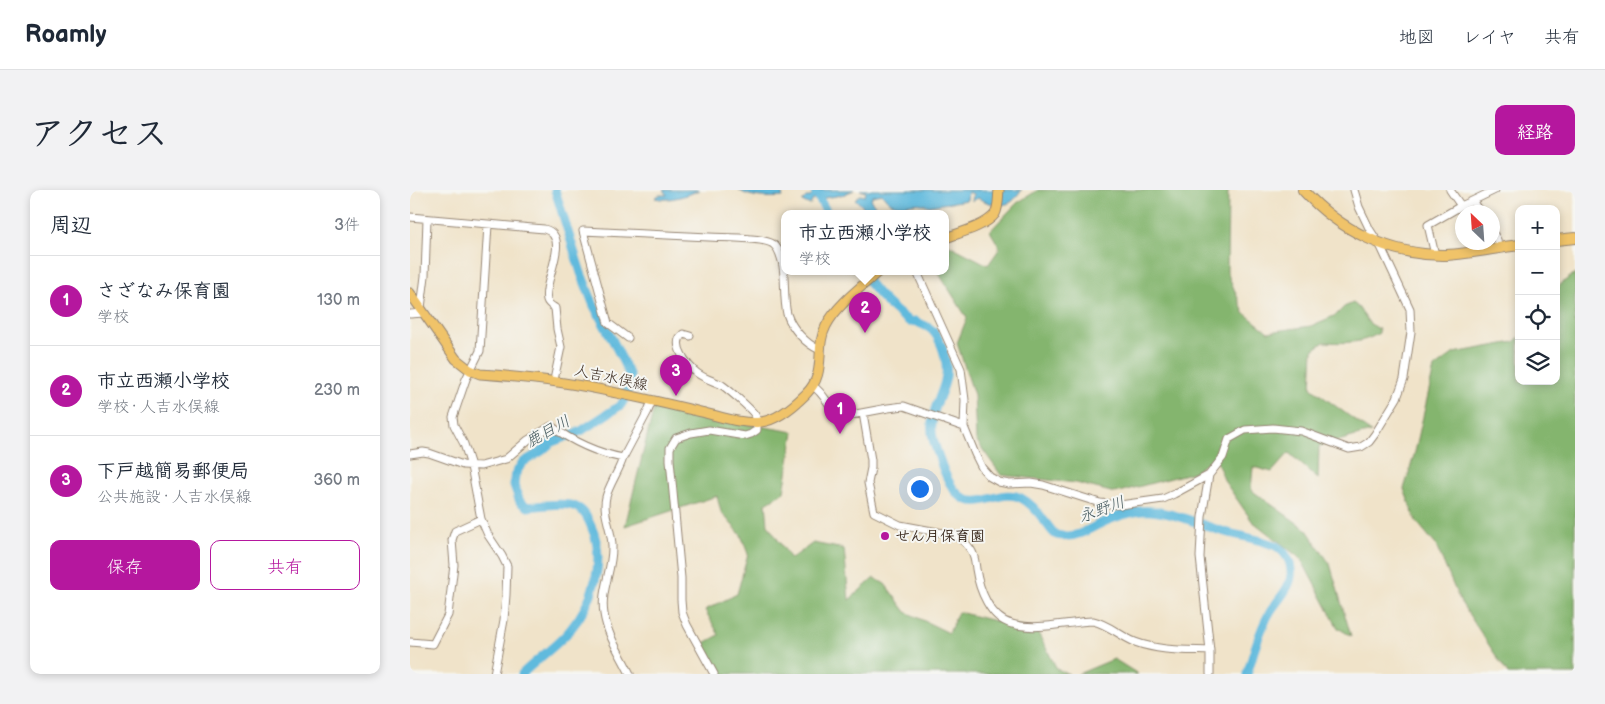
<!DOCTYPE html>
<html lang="ja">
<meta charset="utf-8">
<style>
:root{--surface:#fff;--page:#f2f2f3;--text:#1f2937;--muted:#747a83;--line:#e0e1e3;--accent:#b5179e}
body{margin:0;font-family:"Balsamiq Sans","Klee One",sans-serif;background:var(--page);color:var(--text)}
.controls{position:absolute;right:15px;top:15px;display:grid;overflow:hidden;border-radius:10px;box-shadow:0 2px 8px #0003}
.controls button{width:45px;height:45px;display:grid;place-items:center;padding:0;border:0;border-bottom:1px solid var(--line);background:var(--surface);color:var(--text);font:25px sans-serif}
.compass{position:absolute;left:1045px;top:15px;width:45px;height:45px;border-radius:50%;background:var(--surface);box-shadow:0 2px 8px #0003;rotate:335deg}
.you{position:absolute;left:509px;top:298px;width:18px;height:18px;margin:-12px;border:4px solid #fff;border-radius:50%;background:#1a73e8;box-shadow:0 0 0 8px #1a73e833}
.badge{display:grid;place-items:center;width:32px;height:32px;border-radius:50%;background:var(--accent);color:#fff;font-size:16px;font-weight:700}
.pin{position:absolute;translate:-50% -41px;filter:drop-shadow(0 1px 2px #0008)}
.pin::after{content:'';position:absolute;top:26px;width:18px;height:15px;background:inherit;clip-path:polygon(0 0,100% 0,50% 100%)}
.popup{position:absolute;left:371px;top:20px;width:168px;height:65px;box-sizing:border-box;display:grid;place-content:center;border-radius:10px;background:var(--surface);filter:drop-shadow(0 1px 4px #0005);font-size:16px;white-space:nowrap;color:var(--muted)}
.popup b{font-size:19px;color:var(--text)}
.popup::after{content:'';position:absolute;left:50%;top:100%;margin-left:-10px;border:10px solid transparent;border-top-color:var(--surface)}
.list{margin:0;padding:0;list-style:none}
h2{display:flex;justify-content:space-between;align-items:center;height:65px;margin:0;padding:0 20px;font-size:21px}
h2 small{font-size:16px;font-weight:400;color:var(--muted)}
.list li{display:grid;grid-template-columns:32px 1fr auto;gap:15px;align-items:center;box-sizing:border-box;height:90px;padding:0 20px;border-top:1px solid var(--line)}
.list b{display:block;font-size:19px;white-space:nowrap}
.list p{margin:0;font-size:16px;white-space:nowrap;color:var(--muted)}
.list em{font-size:16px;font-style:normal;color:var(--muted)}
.actions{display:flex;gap:10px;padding:15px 20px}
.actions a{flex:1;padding:11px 0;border:1px solid var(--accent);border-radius:10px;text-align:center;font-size:18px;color:var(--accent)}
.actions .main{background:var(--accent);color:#fff}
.icon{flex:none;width:28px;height:28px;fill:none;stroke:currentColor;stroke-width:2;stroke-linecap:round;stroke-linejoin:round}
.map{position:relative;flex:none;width:1165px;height:484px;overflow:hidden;border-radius:10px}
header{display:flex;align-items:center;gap:30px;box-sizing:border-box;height:70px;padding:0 25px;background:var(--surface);border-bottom:1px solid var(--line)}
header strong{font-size:24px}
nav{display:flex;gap:28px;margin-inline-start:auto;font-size:18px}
.intro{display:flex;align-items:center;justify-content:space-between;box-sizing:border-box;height:120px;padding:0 30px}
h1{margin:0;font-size:35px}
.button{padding:12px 22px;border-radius:10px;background:var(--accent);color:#fff;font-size:18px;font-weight:700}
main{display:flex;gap:30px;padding:0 30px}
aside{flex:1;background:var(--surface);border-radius:10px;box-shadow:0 2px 8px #0003}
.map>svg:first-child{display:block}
.forest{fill:#84b56e;stroke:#607046}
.water{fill:#60badd;stroke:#4e727e}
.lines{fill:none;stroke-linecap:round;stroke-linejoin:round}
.river{stroke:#60badd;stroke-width:9}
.minor-casing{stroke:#968674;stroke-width:9}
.major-casing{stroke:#968674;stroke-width:11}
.highway-casing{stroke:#968674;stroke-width:12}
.minor{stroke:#fff;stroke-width:7}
.major{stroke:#f0c369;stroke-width:9}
.highway{stroke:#f0c369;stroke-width:10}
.poi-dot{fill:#b5179e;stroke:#f6f6f2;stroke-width:2}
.labels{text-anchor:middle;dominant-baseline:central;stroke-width:4;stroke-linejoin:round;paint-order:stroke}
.street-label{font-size:15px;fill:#3b2a1e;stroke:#f6f6f2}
.poi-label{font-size:15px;font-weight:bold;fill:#3b2a1e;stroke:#f6f6f2;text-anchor:start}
.water-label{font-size:16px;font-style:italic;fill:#485c61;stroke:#f6f6f2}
</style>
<header>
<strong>Roamly</strong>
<nav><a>地図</a><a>レイヤ</a><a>共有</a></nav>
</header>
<div class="intro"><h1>アクセス</h1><a class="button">経路</a></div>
<main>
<aside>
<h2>周辺<small>3件</small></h2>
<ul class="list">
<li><span class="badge">1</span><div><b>さざなみ保育園</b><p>学校</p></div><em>130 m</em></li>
<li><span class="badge">2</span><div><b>市立西瀬小学校</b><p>学校 · 人吉水俣線</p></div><em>230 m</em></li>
<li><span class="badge">3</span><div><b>下戸越簡易郵便局</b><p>公共施設 · 人吉水俣線</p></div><em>360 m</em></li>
</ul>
<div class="actions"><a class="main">保存</a><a>共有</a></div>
</aside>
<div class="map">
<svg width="1165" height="484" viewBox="0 0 1165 484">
<rect width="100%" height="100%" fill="#f6f6f2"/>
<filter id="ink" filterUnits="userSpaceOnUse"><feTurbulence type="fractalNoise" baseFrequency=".02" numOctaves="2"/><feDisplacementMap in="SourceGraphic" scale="10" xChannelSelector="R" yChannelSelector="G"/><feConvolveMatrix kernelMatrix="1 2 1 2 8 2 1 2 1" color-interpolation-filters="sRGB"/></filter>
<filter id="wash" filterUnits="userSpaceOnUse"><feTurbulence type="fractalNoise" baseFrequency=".0096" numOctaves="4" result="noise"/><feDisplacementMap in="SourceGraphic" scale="20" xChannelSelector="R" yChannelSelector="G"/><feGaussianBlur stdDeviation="1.12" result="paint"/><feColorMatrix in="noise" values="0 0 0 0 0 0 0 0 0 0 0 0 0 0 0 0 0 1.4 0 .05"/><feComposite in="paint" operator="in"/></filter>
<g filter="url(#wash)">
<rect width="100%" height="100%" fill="#f0e3c9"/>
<path class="forest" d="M628,0H818L817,82L834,123L858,142L901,136L926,125L934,117L943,113L948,117L959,133L969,139V143C952,154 933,153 914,152L903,160L901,198L961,242L909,256L908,289L879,263L862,282L843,277L841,300L897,340L920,374L941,446L928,438L891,369L842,331L815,292L805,267L784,282L705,303L666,293L591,285L566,250L564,205L547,153L557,128L528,82H535V53L578,75L590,58L580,41L607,13Z
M1165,83V484H1098L1050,411L1026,355L1006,331L994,299L1005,262L1024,178L1044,163L1104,152L1109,147V191H1146V100L1152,93Z
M244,218L384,242L374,302L356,313L358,335L381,369L403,353L434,359L439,410L464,388L475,394L496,422L539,443L548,422L627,441L647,479L659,484H312L291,455L309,445L295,420L327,404L338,364L331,345L311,322L307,306L215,336Z
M704,469L728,484H668Z"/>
<path class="water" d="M253,0H290C277,5 260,12 245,8L249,5H257Z
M329,0H375L371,2L373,7C361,8 338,8 329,0Z
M400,0H444L432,5L403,10L400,15L392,11L396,7H400L406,2Z
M450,0H612C608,3 605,10 601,12C591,18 577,13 568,8L562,11L563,4L558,2L557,10L519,16C503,9 494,20 481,13C478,12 475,7 472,4L462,6L461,11L465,15L462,19H455L445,9L450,5L455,6L456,2Z"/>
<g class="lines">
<path class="river" d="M404,0L418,24
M452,82C463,101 482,119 500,132L505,131C510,134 518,136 522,140C532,150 538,172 536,186C534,202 523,216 522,233C520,247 528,263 532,276C537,288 542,301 553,308C570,319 593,298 611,308C621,313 629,323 635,332C638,335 641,341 645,344C647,346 652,346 656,346C669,347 682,337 694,332C705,327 718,323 730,321C755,318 791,335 815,342C829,346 857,350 869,358C876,363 881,372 881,381C883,397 866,411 859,424C848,443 844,463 837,484
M112,484C126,470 148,455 160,440C183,413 197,370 181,336C178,329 175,322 168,318C157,311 131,316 118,317L110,312L104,295L105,285L112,273L132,261L142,252L171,241L211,215L214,210L218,199L220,186L203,151L184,116L171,83L145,0"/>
</g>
</g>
<g filter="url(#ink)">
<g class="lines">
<g class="minor-casing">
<path id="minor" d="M1040,0L1051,16L1062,11L1070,22
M1062,11L1085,0
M0,27L134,39C163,46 132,92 137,110C138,114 142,116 145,118L147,139L151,157L144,190
M78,35L70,161L56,189L43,227L44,235L54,254L61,276L71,329L78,345L92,366L97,376L96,405L94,430L84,484
M1082,41L1087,50L1088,58
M1025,65L1018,35L1051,16
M507,82L551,179L555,210L554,237L565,264L572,278L580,287L589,292L599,294L621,293L633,295L690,313L710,315L753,309L764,304L799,285
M11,118L15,86L17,29
M0,124L14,123
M280,146L273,144C260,154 278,176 287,183C295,189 304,191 312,195C319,200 340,218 345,225C348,230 347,234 347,240L341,244L335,246L299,240L281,243L266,248L260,258V270L271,388V410L272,422L277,435L304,484
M218,148L198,133L173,41C215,43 257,45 299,47C313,48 353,47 363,54C369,58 370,65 372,71C376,88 373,107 377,124C382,139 396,154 410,160
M403,196C415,204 419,218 430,227L478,218L494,216L554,237
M453,223L461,270V278L458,293L464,322L490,335L544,345C550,348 557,354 561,360C565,366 565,372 566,379C569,399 580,429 602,434C627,441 657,432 683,431C698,434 710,446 725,452C749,461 775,460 800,461
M0,264L13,262L19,263L53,275L71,276L96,269L118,250L141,236C163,252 187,263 213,268L238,221L242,211
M213,268C209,281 199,295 196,307C192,323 202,340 202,356C203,379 190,401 194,424C197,445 211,465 220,484
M0,452L23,454L38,425L44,375L42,350L45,341L71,329
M800,484V461L790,367L792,327L799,285L813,267L819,249L835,240L863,238L891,241L939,259L951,257L959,252L965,244L987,208L994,189L1001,142L1000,119L971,57L960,40L949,17L944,0"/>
</g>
<g class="major-casing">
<path id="major" d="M535,48C549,43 576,36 585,24C589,17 588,7 589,0
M0,103L46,169L60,180L70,184C115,187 159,192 202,202C232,208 262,215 291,222C309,226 333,235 351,232C367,230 385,215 396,204C418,182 404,159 416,136C426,116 451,97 468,82"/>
</g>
<g class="highway-casing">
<path id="highway" d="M893,0C929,40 981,66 1036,65C1060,64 1085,58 1109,55
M1146,50L1165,48"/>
</g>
<use href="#minor" class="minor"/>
<use href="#major" class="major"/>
<use href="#highway" class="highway"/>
</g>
</g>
<circle class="poi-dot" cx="475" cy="346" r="5"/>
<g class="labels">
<g class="street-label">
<text transform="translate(201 188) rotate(12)">人吉水俣線</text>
</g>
<g class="poi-label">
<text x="485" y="346">せん月保育園</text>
</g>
<g class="water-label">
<text transform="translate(138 242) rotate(-29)">鹿目川</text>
<text transform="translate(692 320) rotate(-20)">永野川</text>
</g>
</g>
</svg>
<div class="controls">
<button>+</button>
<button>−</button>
<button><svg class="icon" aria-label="locate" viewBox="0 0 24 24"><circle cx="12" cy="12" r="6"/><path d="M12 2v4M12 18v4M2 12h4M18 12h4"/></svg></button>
<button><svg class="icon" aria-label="layers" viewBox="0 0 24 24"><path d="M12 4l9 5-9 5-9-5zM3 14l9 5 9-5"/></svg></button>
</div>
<svg class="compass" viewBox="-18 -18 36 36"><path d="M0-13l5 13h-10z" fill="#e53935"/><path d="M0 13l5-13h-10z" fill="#747a83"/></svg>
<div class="you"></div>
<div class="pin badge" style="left:430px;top:244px">1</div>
<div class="pin badge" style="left:455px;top:143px">2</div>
<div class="popup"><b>市立西瀬小学校</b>学校</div>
<div class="pin badge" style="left:266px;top:206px">3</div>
</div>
</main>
